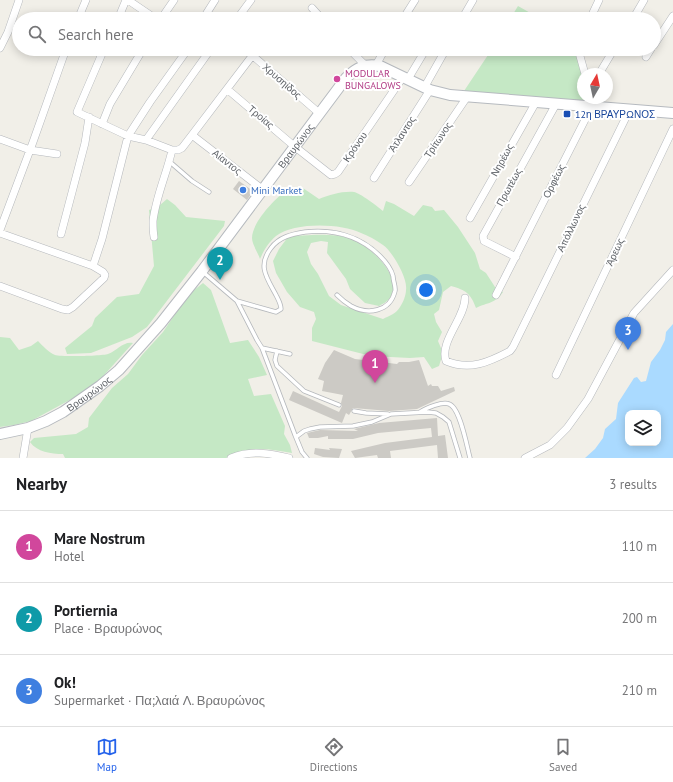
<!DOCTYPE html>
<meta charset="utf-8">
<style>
:root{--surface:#fff;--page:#f6f6f6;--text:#202124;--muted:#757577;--line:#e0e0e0;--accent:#2563eb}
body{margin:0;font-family:"PT Sans",sans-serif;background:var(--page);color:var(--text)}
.controls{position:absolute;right:12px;bottom:12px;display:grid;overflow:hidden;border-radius:8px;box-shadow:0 2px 10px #0003}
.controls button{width:36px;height:36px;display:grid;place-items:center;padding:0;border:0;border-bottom:1px solid var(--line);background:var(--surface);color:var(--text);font:20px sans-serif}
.compass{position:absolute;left:577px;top:68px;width:36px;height:36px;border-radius:50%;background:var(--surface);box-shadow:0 2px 10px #0003;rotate:9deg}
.you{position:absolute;left:426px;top:290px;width:14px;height:14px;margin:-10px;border:3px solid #fff;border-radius:50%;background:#1a73e8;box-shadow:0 0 0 6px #1a73e833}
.badge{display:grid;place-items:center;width:26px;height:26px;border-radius:50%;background:var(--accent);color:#fff;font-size:13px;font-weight:700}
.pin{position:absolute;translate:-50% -33px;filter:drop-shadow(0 1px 2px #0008)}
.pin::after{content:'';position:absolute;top:21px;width:14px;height:12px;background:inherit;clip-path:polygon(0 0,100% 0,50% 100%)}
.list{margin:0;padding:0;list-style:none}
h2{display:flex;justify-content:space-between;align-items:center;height:52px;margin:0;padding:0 16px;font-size:17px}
h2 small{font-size:13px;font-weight:400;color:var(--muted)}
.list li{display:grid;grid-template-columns:26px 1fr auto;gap:12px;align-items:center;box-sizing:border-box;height:72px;padding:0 16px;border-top:1px solid var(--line)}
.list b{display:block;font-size:15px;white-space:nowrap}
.list p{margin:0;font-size:13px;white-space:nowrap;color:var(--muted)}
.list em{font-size:13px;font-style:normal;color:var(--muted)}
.icon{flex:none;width:22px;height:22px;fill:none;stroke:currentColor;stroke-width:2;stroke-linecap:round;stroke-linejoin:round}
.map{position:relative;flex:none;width:673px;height:458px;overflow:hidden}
.search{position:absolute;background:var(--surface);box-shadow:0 2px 10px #0003;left:12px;right:12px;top:12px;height:44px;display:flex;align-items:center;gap:10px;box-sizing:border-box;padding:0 14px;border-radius:22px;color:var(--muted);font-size:15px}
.sheet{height:268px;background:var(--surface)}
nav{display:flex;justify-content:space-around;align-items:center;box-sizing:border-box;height:56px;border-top:1px solid var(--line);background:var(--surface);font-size:11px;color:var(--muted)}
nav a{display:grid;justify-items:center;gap:2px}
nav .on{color:var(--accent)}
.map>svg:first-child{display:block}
.green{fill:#c5e8c5}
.water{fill:#aadaff;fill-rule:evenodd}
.building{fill:#cccac5}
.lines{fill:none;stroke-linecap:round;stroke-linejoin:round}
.service-casing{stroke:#b5b8bc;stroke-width:5}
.minor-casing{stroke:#b5b8bc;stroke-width:8}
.secondary-casing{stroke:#b6babf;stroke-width:12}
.service{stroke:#fff;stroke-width:3.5}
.minor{stroke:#fff;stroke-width:7}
.secondary{stroke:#fff;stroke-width:10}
.hotel-dot{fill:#d1479c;stroke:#fff;stroke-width:1.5}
.transit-dot{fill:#1a4fb4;stroke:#fff;stroke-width:1.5}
.shop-dot{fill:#3f7fe0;stroke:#fff;stroke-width:1.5}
.labels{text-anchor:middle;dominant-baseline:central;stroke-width:4;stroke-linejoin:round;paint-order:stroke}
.hotel-label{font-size:10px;fill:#b23c85;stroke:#fff;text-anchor:start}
.street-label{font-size:10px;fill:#5f6368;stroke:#fff}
.transit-label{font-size:10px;fill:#164399;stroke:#fff;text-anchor:start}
.shop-label{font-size:10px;fill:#366cbe;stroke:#fff;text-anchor:start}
</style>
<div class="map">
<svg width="673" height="458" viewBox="0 0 673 458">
<rect width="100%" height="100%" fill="#f1efe8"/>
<path class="green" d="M518,6L541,19H510Z
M492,49H578L583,74V98H590L592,106L460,97Z
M300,186L319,199C330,195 342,191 354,192C360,193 377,206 383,211L386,201L394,204L414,216L423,205L432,207L435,211L444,210L458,227L475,253L480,269L486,273L495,287L503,292C495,304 488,302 476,308C471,294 466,290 451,286L443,292L439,310L434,314L436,322L442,332L438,341L443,353L439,366L432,369L424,357L410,358L371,356L312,341V328L316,319L314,312L300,307L287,292L276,273L273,261L279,249L288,237C303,235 334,233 349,238C368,244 406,277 389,299C387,302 382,304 379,306L365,303L350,289L346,279L327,253L328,242L321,241L311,243L307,252L311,264L318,274L329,296L341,305L383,319C389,316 397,313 400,307C403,303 406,295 406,290C408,278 392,251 383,245C376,240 369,236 361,233C340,223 294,222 276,236C268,243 264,250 260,259C258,253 252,244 252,238C252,223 273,201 284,192H295Z
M167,199L175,205L186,217L225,221L224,226L147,327L132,337L91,353L67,354L65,348L92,326L95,318L117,297L139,294L154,266L149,210L160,205Z
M203,283L211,290L230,343L248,340L259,357L267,375L248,379L254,396L271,394L285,426L284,434L290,445L292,453C267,449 250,445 226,458H65L63,454C51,454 37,452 30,442L34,438L76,434L88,427L89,418L112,388L128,374L142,355L163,332L188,295Z
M0,337L10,338L19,350L31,346L38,341C43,346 48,352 55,355C61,357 102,356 108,354C117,351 123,341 133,343L97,383L79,395L31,421L14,425L0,427Z"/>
<path class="water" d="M673,324V458H585L595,449L603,438L605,429L616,419L618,403L634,378L637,377L641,382L646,381L651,362L660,350L665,340L666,332ZM628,413H658V443H628Z"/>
<path class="building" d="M239,181L253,191L247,200L233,189Z
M334,350L355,359L397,364L399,362H409L419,360L428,386L431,384L432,386H438L441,391L454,387L455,391L417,409L389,411L353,408L349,415L346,413L342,423L289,400L293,391L339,412L342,406L341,403L343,395L322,391L324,381L318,379L325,363Z
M437,418L438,436L445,435L448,458H438L437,445L390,451L391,458H378L377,455L355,458L351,451L385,443L432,437L431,428L378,433L353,439H328V436L318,438H309L307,433L320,430L358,431L354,429L379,423Z
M315,448L330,450L329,448L342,449L339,458L323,457L314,454Z"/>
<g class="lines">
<g class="service-casing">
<path id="service" d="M170,162L192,181L209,192
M203,272L237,301L257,340L262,348L295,435L302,452L307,458
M237,301L276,312L281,309C281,304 278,299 276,295C267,278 257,266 271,248C279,237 292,234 305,232C333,229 360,236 380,256C386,262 391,268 393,276C393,281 396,287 395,291C390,312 368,315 351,306C346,303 341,299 337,295
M262,348L290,354
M277,351L275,360L277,366L304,391L339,405
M354,411L366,413L388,414
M420,412C426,408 443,401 449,404C460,407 467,447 470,458
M296,437L304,431L310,429L320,427L353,426L372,422L391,414L428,412L436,413L443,417L449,422L460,458"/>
</g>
<g class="minor-casing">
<path id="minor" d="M128,0L156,19
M312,8L322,19
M78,19L86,0
M118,19L126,0
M161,19L174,0
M203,19L215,0
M237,19L251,0
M403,19L415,0
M442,19L445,16L454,19
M462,19L473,0
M590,19L599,0
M633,19L644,0
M654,45L673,16
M0,48L8,32L19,0
M104,49L77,112L128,136L146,140L172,150H178L182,148L192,135L252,56
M245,49L319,113
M349,49L365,65
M578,49L585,74
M646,57L651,49
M376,65L385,49
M599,74L614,49
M408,79L426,49
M424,88L446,49
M227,89L294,146L331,175L335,174L338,172L403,77
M102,124L110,104L143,49
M192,135L262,189
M0,139L30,150L57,154
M146,140L208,53L202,49
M374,178L430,90
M409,182L467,97
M470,218L536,102
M0,230L33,142L66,49
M0,233L93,266L102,239L128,136L150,102L188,49
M61,234L85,143L89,117
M154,237C153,231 153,226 153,221C156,196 167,173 172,150
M516,257L484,241L483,236L556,104
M0,286L62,309L68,310L73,307L104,278L105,275L103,272L93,266
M496,295L592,106L591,98
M465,298C465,318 439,342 446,361C470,371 489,362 510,351L513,347L630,109
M556,375L673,129
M23,458L28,428
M231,458C250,450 270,453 289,458
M525,458L550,445L567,428L588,399L634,313L673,270"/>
</g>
<g class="secondary-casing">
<g id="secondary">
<path id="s1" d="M0,434L28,428L46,421L63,412L100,386L119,370L161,323L202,271L346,78C356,68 365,63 380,66L430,90L450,95L673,113"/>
</g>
</g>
<use href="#service" class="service"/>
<use href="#minor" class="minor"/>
<use href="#secondary" class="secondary"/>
</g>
<circle class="hotel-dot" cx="337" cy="79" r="4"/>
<rect class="transit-dot" x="563" y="110" width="8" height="8" rx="2"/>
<circle class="shop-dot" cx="243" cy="190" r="4"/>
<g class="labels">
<g class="hotel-label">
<text x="345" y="73">MODULAR<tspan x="345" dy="12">BUNGALOWS</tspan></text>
</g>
<g class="street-label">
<text transform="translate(282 81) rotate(41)">Χρυσηίδος</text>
<text transform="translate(261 117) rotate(40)">Τροίας</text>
<text transform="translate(402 134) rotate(-57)">Άτλαντος</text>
<text transform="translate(438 140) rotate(-56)">Τρίτωνος</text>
<text stroke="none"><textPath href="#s1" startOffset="423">Βραυρώνος</textPath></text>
<text transform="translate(355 147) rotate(-55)">Κρόνου</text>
<text transform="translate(502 160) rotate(-61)">Νηρέως</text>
<text transform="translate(227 162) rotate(38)">Αίαντος</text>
<text transform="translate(554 181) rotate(-63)">Ορφέως</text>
<text transform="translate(509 187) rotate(-61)">Πρωτέως</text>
<text transform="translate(571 228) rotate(-64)">Απόλλωνος</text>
<text transform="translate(615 252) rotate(-65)">Άρεως</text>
<text stroke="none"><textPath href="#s1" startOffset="99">Βραυρώνος</textPath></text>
</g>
<g class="transit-label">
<text x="575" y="114">12η ΒΡΑΥΡΩΝΟΣ</text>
</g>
<g class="shop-label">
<text x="251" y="190">Mini Market</text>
</g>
</g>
</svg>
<div class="controls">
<button><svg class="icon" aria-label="layers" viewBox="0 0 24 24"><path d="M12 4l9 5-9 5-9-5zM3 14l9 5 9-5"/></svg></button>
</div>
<svg class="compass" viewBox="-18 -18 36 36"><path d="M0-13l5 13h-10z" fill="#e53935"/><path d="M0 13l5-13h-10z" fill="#757577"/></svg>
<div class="you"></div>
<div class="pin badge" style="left:375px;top:383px;background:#d1479c">1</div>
<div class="pin badge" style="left:220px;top:280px;background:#0f9aa8">2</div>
<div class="pin badge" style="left:628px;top:350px;background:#3f7fe0">3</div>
<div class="search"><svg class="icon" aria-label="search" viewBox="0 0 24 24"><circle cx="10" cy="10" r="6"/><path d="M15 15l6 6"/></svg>Search here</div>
</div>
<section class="sheet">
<h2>Nearby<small>3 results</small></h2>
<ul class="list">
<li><span class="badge" style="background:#d1479c">1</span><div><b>Mare Nostrum</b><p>Hotel</p></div><em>110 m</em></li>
<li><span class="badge" style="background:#0f9aa8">2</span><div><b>Portiernia</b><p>Place · Βραυρώνος</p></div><em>200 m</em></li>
<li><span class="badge" style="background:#3f7fe0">3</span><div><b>Ok!</b><p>Supermarket · Πα;λαιά Λ. Βραυρώνος</p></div><em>210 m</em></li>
</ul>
</section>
<nav>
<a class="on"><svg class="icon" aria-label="map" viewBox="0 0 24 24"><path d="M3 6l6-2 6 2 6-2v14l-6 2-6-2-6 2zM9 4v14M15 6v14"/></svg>Map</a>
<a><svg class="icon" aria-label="directions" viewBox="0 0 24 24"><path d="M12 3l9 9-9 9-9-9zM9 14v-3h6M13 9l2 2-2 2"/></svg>Directions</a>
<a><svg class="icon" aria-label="saved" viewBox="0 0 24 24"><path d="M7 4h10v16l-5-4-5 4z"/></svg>Saved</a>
</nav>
